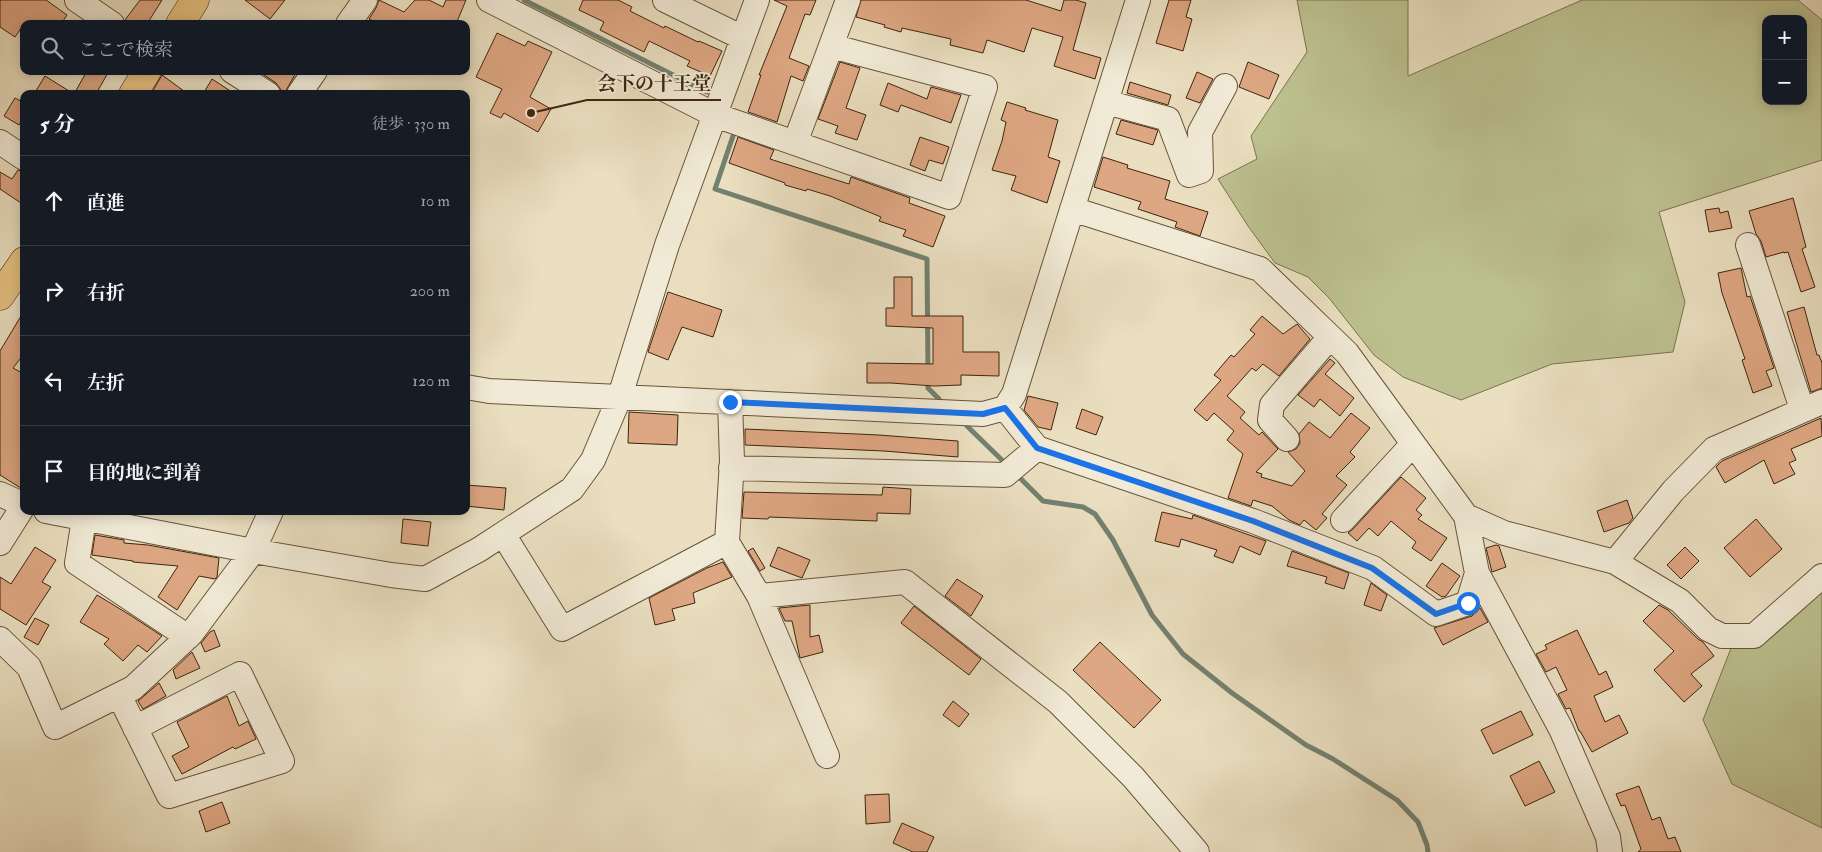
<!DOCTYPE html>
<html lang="ja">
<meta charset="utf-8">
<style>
:root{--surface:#171b24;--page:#242831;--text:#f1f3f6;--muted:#9ea1a6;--line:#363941}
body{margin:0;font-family:"IM FELL Double Pica","Noto Serif JP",serif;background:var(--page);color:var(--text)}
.controls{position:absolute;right:15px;top:15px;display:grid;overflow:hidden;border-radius:10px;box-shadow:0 2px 12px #0003}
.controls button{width:45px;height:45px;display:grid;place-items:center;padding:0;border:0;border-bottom:1px solid var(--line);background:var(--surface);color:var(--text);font:25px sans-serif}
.stop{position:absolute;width:15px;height:15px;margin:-11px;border:4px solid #1a73e8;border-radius:50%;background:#fff}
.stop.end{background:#1a73e8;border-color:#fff;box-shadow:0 1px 5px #0008}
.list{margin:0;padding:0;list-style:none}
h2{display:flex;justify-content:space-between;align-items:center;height:65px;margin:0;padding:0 20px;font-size:21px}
h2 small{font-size:16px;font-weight:400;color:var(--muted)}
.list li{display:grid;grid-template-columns:32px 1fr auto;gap:15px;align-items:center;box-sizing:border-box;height:90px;padding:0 20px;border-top:1px solid var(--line)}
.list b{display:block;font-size:19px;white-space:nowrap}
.list em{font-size:16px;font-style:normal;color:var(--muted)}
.icon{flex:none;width:28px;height:28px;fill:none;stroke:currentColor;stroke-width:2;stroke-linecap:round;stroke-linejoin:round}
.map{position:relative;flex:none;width:1822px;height:852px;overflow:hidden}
.search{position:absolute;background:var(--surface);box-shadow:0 2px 12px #0003;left:20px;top:20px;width:450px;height:55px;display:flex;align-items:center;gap:12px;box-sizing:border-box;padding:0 18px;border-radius:10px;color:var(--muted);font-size:19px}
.panel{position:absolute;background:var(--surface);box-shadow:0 2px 12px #0003;left:20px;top:90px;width:450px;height:425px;border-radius:10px}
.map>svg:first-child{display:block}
.green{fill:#bcc08f;stroke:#7d724e;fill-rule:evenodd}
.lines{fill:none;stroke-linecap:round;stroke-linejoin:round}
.stream{stroke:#74806f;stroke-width:5}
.building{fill:#dea783;stroke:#3e250c}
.minor-casing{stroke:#695439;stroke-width:26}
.major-casing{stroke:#3e250c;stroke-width:29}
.minor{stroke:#f1ead6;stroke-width:24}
.major{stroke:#e5c080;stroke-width:28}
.route{stroke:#1a73e8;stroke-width:6}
.leader{fill:none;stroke:#3e250c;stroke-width:2}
.callout-dot{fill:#3e250c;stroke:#f1ead6;stroke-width:2}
.callout-label{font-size:19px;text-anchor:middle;font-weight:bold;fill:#3e250c;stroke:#f1ead6;stroke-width:4;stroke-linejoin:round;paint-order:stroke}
</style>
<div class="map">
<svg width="1822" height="852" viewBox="0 0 1822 852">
<rect width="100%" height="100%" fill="#eadfc0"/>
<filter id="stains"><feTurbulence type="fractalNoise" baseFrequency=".004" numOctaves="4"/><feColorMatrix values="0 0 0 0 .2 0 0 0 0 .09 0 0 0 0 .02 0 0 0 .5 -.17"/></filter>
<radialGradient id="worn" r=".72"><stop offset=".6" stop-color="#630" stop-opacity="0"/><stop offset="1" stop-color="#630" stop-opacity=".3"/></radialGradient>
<path class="green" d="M1297,0H1408V76L1582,0H1798L1822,20V160L1659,212L1685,302L1673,352L1552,364L1461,400L1403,377L1374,355L1329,298L1308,277L1275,263L1248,226L1218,179L1257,159L1251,136L1307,52ZM1766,19H1803V101H1766Z
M1822,591V828L1732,784L1703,720L1735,638Z"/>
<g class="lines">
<path class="stream" d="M524,0L707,92
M733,136L715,189L927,259L928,371
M928,379V388L939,399
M967,426L1007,465
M1016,474L1043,501L1083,507L1095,514L1113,540L1152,615L1183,654L1232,693L1306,745L1333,759L1397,800L1418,822L1427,845L1428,852"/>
</g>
<path class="building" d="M0,0H46L67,15L61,24H24L15,37L0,27Z
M140,0H162L147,24H126L125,20Z
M245,0H285L270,19Z
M379,0L404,12L415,0H429L443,7L446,0H466L456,24H380L369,19L376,8Z
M583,0H618L632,7L630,11L664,28L665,26L698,42L699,41L722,51L710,76L687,66L690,61L649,41L644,52L600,30L604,22L579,10Z
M774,0H816L810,15L805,14L789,58L809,66L803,81L791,76L777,122L748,112L761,75H759L787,6Z
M861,0H1026L1061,11L1064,0H1076L1086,3L1073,50L1101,58L1095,79L1054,66L1063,37L1032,28L1024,52L987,40L983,53L950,45L951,39L902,28L901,32L884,27L885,25L856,17Z
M1169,0H1191L1186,17L1192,19L1183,51L1156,43Z
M497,33L525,46L528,41L552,52L530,97L551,109L538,132L504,113L501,118L490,113L502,89L476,77Z
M840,62L860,68L846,108L866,115L857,140L835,133L838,126L818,119Z
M1248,62L1279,75L1269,99L1239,87Z
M87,71H109L96,94H74Z
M258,71H297L284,94L276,83Z
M1197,72L1213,79L1200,103L1186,98Z
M162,75L188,94H151Z
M45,76L74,94H34Z
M212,79L235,94H203Z
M1130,82L1171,95L1168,105L1127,93Z
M888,83L927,99L931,87L961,95L951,123L901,105L898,112L880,105Z
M15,98L24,103V116L19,125L4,116Z
M1007,102L1026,108L1025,110L1058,120L1048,157L1060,161L1047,203L1011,190L1016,176L992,170L1002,141L1006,122L1001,120Z
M1121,120L1158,130L1153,145L1116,134Z
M738,137L774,150L770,159L849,184L851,177L910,198L909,203L945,216L933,247L903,236L906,230L879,221L881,217L830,196L807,189L806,191L785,185V183L729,163Z
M920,137L949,147L943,164L929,160L925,171L910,165Z
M1103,157L1128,165L1127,168L1170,181L1165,199L1208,212L1200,236L1175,227L1177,222L1138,209L1141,202L1094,187Z
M18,170L24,172V205L0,189V172L12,179Z
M1793,198L1806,247L1802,249L1815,287L1801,292L1788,252L1784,253V252L1766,257L1761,241L1756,234L1749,211Z
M1719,208L1720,213L1728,211L1732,228L1709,232L1705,210Z
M1741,268L1747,297L1750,296L1774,368L1766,371L1772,386L1753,393L1742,360L1745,359L1722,293L1718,273Z
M894,277H912V316H963V352H999V376L961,375V385L934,386L891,383H867V363L933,364V328L886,326V308H894Z
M668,292L722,310L713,337L682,327L668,360L648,352Z
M1804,307L1817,355H1819L1822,363V388L1811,392L1787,312Z
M24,311V354L13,368L24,374V490L0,475V351Z
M1262,316L1283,334L1297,324L1310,339L1279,376L1263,364L1256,371L1252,368L1227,396L1245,412L1240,418L1259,435L1262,432L1278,449L1256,472L1262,474L1261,477L1292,486L1305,471L1288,452L1296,449L1300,443L1299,434L1309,422L1330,438L1351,413L1370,428L1350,452L1355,457L1336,476L1347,485L1322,514L1327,518L1316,530L1304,520L1300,525L1289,520L1272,506L1253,500L1251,506L1228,498L1243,454L1227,440L1234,431L1214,413L1207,421L1194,410L1221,380L1214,375L1231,355L1234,357L1255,334L1250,330Z
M1330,359L1335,363L1325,374L1354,398L1340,416L1320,399L1314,407L1298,395Z
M1028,396L1058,403L1051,430L1038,427L1024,410Z
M1082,409L1103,417L1096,435L1076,428Z
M629,412L678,415L677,445L628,443Z
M1821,418L1822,436L1791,449L1796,460L1789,463L1795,474L1774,484L1764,460L1725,483L1716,467L1722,461Z
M745,429L879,435L958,441V457L884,451L745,445Z
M1401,477L1426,498L1416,510L1422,515L1418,519L1447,538L1431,561L1412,548L1416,542L1391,521L1378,536L1369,528L1357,541L1348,533L1353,529Z
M466,485L506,488L504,510L466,506Z
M883,487L911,489L910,514L877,513V521L769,517L768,519L742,518L744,492L882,495Z
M1627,500L1633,518L1629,523L1604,532L1597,511Z
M1162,512L1192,519L1193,515L1266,541L1260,555L1240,546L1233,563L1214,556L1217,550L1181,539L1179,547L1155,541Z
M403,519L431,522L428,546L401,543Z
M1756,519L1782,549L1750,577L1724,548Z
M95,535L124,540V543L148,545L219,558L217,577L215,579L199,576L177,610L158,597L178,566L133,562V561L92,555Z
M1496,545L1499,546L1506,567L1492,572L1486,548Z
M35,547L56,560L42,582L51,587L26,625L0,609V577L11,584Z
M778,547L810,560L802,578L770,566Z
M1685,547L1699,561L1681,579L1667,565Z
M753,548L765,568L760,571L748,551Z
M1292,551L1349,573L1344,589L1325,583L1327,577L1287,566Z
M723,562L732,577L693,593L695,603L672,609L675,620L655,625L649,598L707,568Z
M1442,563L1460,576L1446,596L1442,597L1426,586Z
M957,579L983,596L971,616L945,596Z
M1371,583L1387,595L1381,611L1364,605Z
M97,595L130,615L162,636L147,652L138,645L123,661L104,644L109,639L80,622Z
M810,605V637L819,635L823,652L800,658L792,621H785L779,608Z
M1659,605L1668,610L1698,639L1703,642L1714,656L1691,674L1702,686L1684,702L1654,670L1674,651L1643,621Z
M914,606L981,659L969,675L901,623Z
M1480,608L1488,622L1443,645L1434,628L1472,616Z
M35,618L49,625L38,645L24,637Z
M214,630L220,646L205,652L201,643L210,632Z
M1577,630L1599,675L1606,671L1613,687L1594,696L1605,722L1619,715L1628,733L1592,752L1580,731H1579L1570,708L1566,709L1558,694L1567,690L1556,667L1546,672L1536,654L1547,649L1545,645Z
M1100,642L1161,700L1134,728L1073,670Z
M192,652L200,668L176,679L173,670Z
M159,683L166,696L143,709L138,701Z
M227,696L239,726L248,721L256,739L235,749L233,747L182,774L172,756L189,747L177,722Z
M953,701L969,714L959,727L943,715Z
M1521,711L1533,735L1493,754L1481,730Z
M1539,761L1555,792L1525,806L1510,776Z
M1639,786L1652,820L1660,817L1668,839L1675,837L1681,852H1638L1641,849L1625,805L1621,806L1616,794Z
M889,794L890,822L866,824L865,795Z
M222,802L230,823L206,832L199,811Z
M902,823L934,837L927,852H913L893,843Z"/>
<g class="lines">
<g class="minor-casing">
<path id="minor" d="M77,0L112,24
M489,0L715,115L949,197L985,87L831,46
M665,0L743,38
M348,24L365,0
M232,71L268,94
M299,94L315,71
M1106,102L1168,119L1189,175L1201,171L1200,132L1225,86
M0,142L24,158
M795,143L848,0
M1072,209L1260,269L1347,353L1466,516L1477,573L1561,729L1608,837L1610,852
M1748,245L1802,409
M466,387L489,391L983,414L1005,408L1014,394L1138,0
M730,402L732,461L727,542L759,596L827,756
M1005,408L1037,448
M1287,439L1270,420L1272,405L1330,337
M731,468L1005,475L1037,448L1253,521L1373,568L1436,614L1468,603L1477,573
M0,494L24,505
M46,511L253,551L391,575L425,579L480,549L572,489L593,460L620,396L667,245L757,0
M1466,516L1504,533L1615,562L1680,601L1708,629L1722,636H1754L1822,576
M84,519L77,563L188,637
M1343,520L1413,444
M503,534L562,629L727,542
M0,543L24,505
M1615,562L1673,491L1714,449L1822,402
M759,596L905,582L1058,702L1133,777L1197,852
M0,639L29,667L55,727L133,688L191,634L253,551L271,511
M119,695L169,796L282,761L240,674L135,728"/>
</g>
<g class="major-casing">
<path id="major" d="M180,24L195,0
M133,94L147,71
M0,296L24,261"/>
</g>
<use href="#minor" class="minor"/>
<use href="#major" class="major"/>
</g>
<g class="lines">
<path class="route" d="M730,402L983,414L1005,408L1037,448L1253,521L1372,568L1436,614L1468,603"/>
</g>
<path class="leader" d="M531 113L587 100H721"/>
<circle class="callout-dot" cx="531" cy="113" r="5"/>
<g class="callout-label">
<text x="654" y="90">会下の十王堂</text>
</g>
<rect width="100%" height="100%" filter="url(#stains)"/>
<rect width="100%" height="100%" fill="url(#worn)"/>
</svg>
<div class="controls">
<button>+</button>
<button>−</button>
</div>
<div class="stop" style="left:1468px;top:603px"></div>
<div class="stop end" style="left:730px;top:402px"></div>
<div class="search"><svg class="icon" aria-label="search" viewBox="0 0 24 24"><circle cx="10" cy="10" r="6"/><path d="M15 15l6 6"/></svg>ここで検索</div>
<section class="panel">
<h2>5 分<small>徒歩 · 330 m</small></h2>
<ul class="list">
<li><svg class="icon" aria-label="ahead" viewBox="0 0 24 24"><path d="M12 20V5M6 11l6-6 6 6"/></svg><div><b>直進</b></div><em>10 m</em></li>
<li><svg class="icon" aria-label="right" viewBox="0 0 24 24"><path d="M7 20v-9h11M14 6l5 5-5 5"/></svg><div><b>右折</b></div><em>200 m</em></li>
<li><svg class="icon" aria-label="left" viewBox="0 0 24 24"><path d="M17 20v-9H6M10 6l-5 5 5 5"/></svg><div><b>左折</b></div><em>120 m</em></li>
<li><svg class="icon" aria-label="arrive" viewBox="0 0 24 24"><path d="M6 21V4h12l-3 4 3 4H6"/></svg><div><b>目的地に到着</b></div></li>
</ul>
</section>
</div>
